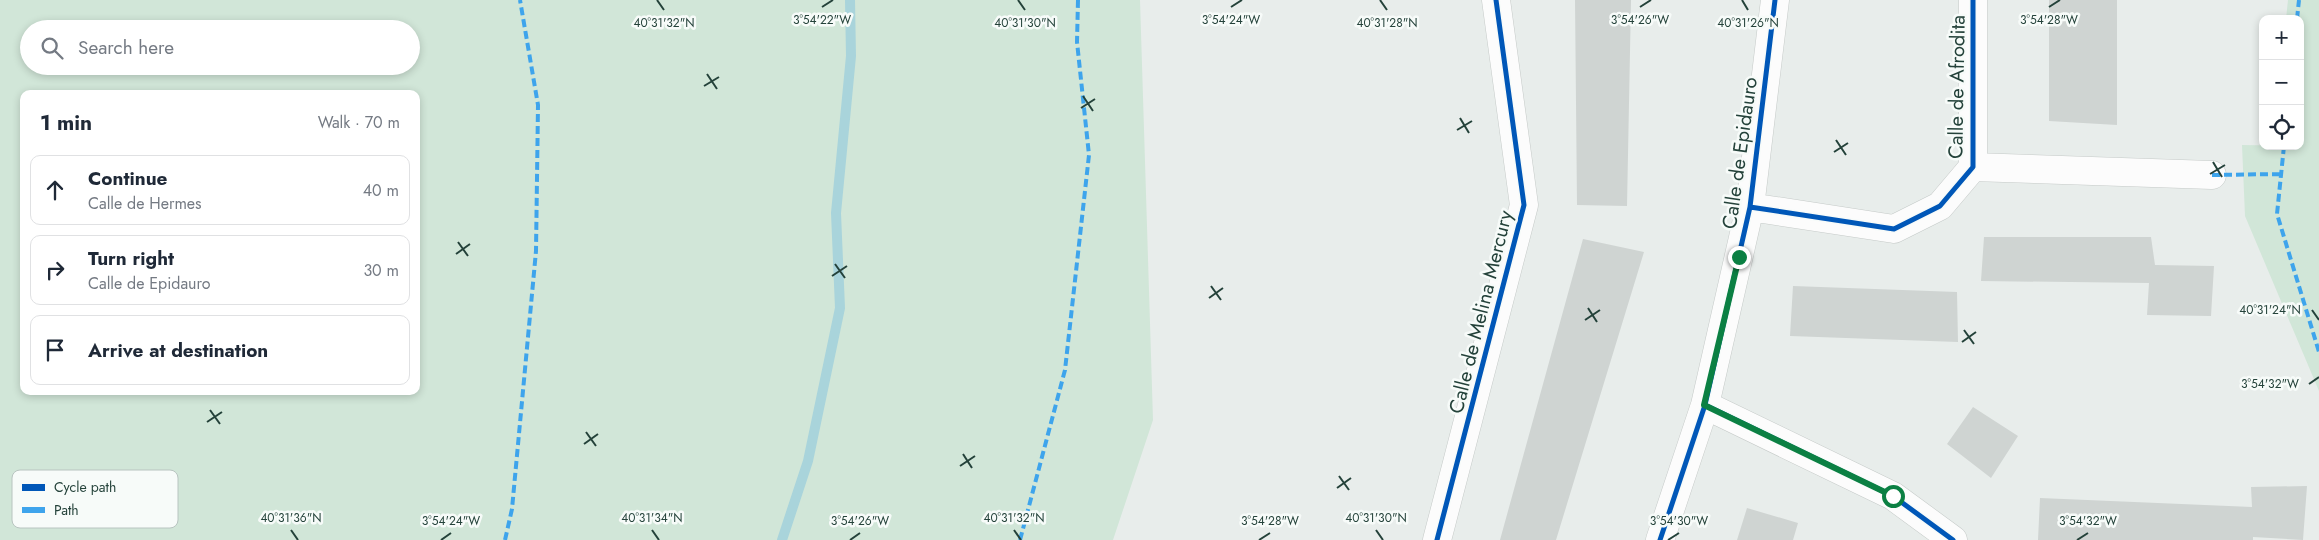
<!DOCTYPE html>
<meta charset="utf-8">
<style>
:root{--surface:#fff;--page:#f2f2f3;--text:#1f2937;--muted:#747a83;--line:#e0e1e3}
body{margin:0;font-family:Jost,sans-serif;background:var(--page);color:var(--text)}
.controls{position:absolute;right:15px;top:15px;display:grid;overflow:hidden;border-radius:10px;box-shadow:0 2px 8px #0003}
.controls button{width:45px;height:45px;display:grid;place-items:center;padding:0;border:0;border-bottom:1px solid var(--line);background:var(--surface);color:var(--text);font:25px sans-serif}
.stop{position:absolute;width:15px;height:15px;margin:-11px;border:4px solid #0b8043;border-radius:50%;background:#fff}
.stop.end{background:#0b8043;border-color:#fff;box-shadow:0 1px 5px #0008}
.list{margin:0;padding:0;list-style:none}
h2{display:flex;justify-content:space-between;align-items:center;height:65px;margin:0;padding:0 20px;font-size:21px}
h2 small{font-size:16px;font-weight:400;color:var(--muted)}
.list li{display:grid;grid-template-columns:32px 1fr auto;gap:15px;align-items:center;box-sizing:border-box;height:70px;margin:0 10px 10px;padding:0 10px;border:1px solid var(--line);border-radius:10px}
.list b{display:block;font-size:19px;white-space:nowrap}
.list p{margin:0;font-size:16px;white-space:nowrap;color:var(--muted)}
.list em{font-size:16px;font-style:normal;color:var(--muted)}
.icon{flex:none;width:28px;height:28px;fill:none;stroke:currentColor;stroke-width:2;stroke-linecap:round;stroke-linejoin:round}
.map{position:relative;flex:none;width:2319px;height:540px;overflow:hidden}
.search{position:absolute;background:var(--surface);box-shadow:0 2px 8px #0003;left:20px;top:20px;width:400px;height:55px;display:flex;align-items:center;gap:12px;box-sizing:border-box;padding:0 18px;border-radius:28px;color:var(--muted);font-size:19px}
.panel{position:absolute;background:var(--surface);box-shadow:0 2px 8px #0003;left:20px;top:90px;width:400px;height:305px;border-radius:10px}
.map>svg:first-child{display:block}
.green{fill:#d1e6d8;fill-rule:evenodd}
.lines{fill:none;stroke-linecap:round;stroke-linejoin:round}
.stream{stroke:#a9d4db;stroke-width:10}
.building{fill:#cfd4d2}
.minor-casing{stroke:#c5cac8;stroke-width:29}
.minor{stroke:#fcfcfc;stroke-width:28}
.quiet{stroke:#3ea4ec;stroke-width:4;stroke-dasharray:8 4;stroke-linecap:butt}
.cycleway-casing{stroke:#f7fbf9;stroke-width:8}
.cycleway{stroke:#0057b8;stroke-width:5}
.route{stroke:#0b8043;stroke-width:6}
.ticks{fill:none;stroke:#24423a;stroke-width:2}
.labels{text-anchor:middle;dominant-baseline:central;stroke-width:5;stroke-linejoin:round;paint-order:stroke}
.street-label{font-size:20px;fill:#24423a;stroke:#f7fbf9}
.key{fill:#f7fbf9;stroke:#b8c4c0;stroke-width:1}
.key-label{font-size:14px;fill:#24423a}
.ticks-label{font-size:12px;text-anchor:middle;fill:#24423a;stroke:#f7fbf9;stroke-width:5;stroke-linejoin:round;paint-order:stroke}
</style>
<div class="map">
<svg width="2319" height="540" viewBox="0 0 2319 540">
<rect width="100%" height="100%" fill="#e8edeb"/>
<path class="green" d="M0,0H1140L1153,420L1113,540H0ZM29,29H411V66H29ZM24,94H416V391H24Z
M2288,0H2319V391L2245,216L2242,145L2300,146V19H2286Z"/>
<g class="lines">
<path class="stream" d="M782,540L808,461L840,308L836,213L851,56L850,0"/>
</g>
<path class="building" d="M1575,0H1631L1627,206L1577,205Z
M2049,0H2117V125L2049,121Z
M1984,237H2151L2155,265L2214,266L2211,316L2147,315L2149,283L1981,281Z
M1583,239L1644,252L1556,540H1500Z
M1793,286L1957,292L1958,342L1790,336Z
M1973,407L2018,436L1991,478L1947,444Z
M2307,486L2303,540L2253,537V540H2038L2040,498L2252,507L2251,487Z
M1747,508L1798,523L1793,540H1737Z"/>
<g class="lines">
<g class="minor-casing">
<path id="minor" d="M1973,167L2212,175
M1750,207L1894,229L1940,206L1973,167V0
M1705,405L1893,496L1953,540
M1437,540L1524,205L1496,0
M1660,540L1705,405L1750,207L1775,0"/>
</g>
<use href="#minor" class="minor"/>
<path class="quiet" d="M2297,19L2299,0
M2284,146L2277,214L2319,352
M2212,175L2281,174
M505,540L512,509L536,251L538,105L520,0
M1020,540L1065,370L1089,155L1077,42L1078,0"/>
<g class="cycleway-casing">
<path id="cycleway" d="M1750,207L1894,229L1940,206L1973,167V0
M1705,405L1893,496L1953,540
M1437,540L1524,205L1496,0
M1660,540L1705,405L1750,207L1775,0"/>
</g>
<use href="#cycleway" class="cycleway"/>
</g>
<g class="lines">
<path class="route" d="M1739,257L1704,405L1893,496"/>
</g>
<path class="ticks" d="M657,0L664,10M1018,0L1025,10M1380,0L1387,10M1742,0L1748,10M822,7L833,0M1231,7L1242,0M1640,7L1651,0M2049,7L2060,0M707,74L717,89M704,86L719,77M1083,96L1093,111M1081,108L1095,99M1460,118L1469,133M1457,130L1472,121M1836,140L1846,155M1834,152L1848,143M2213,162L2222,177M2210,174L2225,165M458,242L468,256M456,254L470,244M835,264L845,278M832,276L847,266M1211,286L1221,300M1209,298L1223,288M1588,308L1597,322M2312,310L2319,320M1585,320L1600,310M1964,330L1974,344M1962,342L1976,332M2309,384L2319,377M210,410L220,424M207,422L222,412M586,432L596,446M584,444L598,434M963,454L972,468M960,466L975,456M1339,476L1349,490M1337,488L1351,478M291,530L298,540M652,530L659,540M1014,530L1021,540M1376,530L1383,540M441,540L451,533M850,540L860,533M1259,540L1270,533M1668,540L1679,533M2077,540L2088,533"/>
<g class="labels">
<g class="street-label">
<text transform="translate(1957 87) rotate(-89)">Calle de Afrodita</text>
<text transform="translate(1740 153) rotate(-82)">Calle de Epidauro</text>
<text transform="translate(1481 312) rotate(-76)">Calle de Melina Mercury</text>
</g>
</g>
<rect x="12" y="470" width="166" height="58" rx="8" class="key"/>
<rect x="22" y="484" width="23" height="7" fill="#0057b8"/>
<rect x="22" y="507" width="23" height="6" fill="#3ea4ec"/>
<g class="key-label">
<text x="54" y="492">Cycle path</text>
<text x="54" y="515">Path</text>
</g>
<g class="ticks-label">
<text x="822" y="24">3°54'22"W</text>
<text x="1231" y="24">3°54'24"W</text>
<text x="1640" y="24">3°54'26"W</text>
<text x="2049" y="24">3°54'28"W</text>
<text x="664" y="27">40°31'32"N</text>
<text x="1025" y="27">40°31'30"N</text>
<text x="1387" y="27">40°31'28"N</text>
<text x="1748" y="27">40°31'26"N</text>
<text x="2270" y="314">40°31'24"N</text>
<text x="2270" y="388">3°54'32"W</text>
<text x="291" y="522">40°31'36"N</text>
<text x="652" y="522">40°31'34"N</text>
<text x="1014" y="522">40°31'32"N</text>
<text x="1376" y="522">40°31'30"N</text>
<text x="451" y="525">3°54'24"W</text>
<text x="860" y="525">3°54'26"W</text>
<text x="1270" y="525">3°54'28"W</text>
<text x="1679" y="525">3°54'30"W</text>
<text x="2088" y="525">3°54'32"W</text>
</g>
</svg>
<div class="controls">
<button>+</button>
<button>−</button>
<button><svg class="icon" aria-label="locate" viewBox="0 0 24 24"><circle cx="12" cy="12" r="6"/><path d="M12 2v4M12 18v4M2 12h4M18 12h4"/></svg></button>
</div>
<div class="stop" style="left:1893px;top:496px"></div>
<div class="stop end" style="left:1739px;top:257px"></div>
<div class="search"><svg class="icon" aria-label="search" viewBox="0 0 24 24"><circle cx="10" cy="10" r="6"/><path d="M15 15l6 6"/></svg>Search here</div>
<section class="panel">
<h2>1 min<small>Walk · 70 m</small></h2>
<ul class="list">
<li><svg class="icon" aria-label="ahead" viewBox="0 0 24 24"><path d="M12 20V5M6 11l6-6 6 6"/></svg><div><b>Continue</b><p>Calle de Hermes</p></div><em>40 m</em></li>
<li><svg class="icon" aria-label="right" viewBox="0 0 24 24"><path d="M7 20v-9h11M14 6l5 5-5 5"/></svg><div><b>Turn right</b><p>Calle de Epidauro</p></div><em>30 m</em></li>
<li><svg class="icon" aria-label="arrive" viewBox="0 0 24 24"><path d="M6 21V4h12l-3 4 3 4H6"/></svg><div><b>Arrive at destination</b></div></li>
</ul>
</section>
</div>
